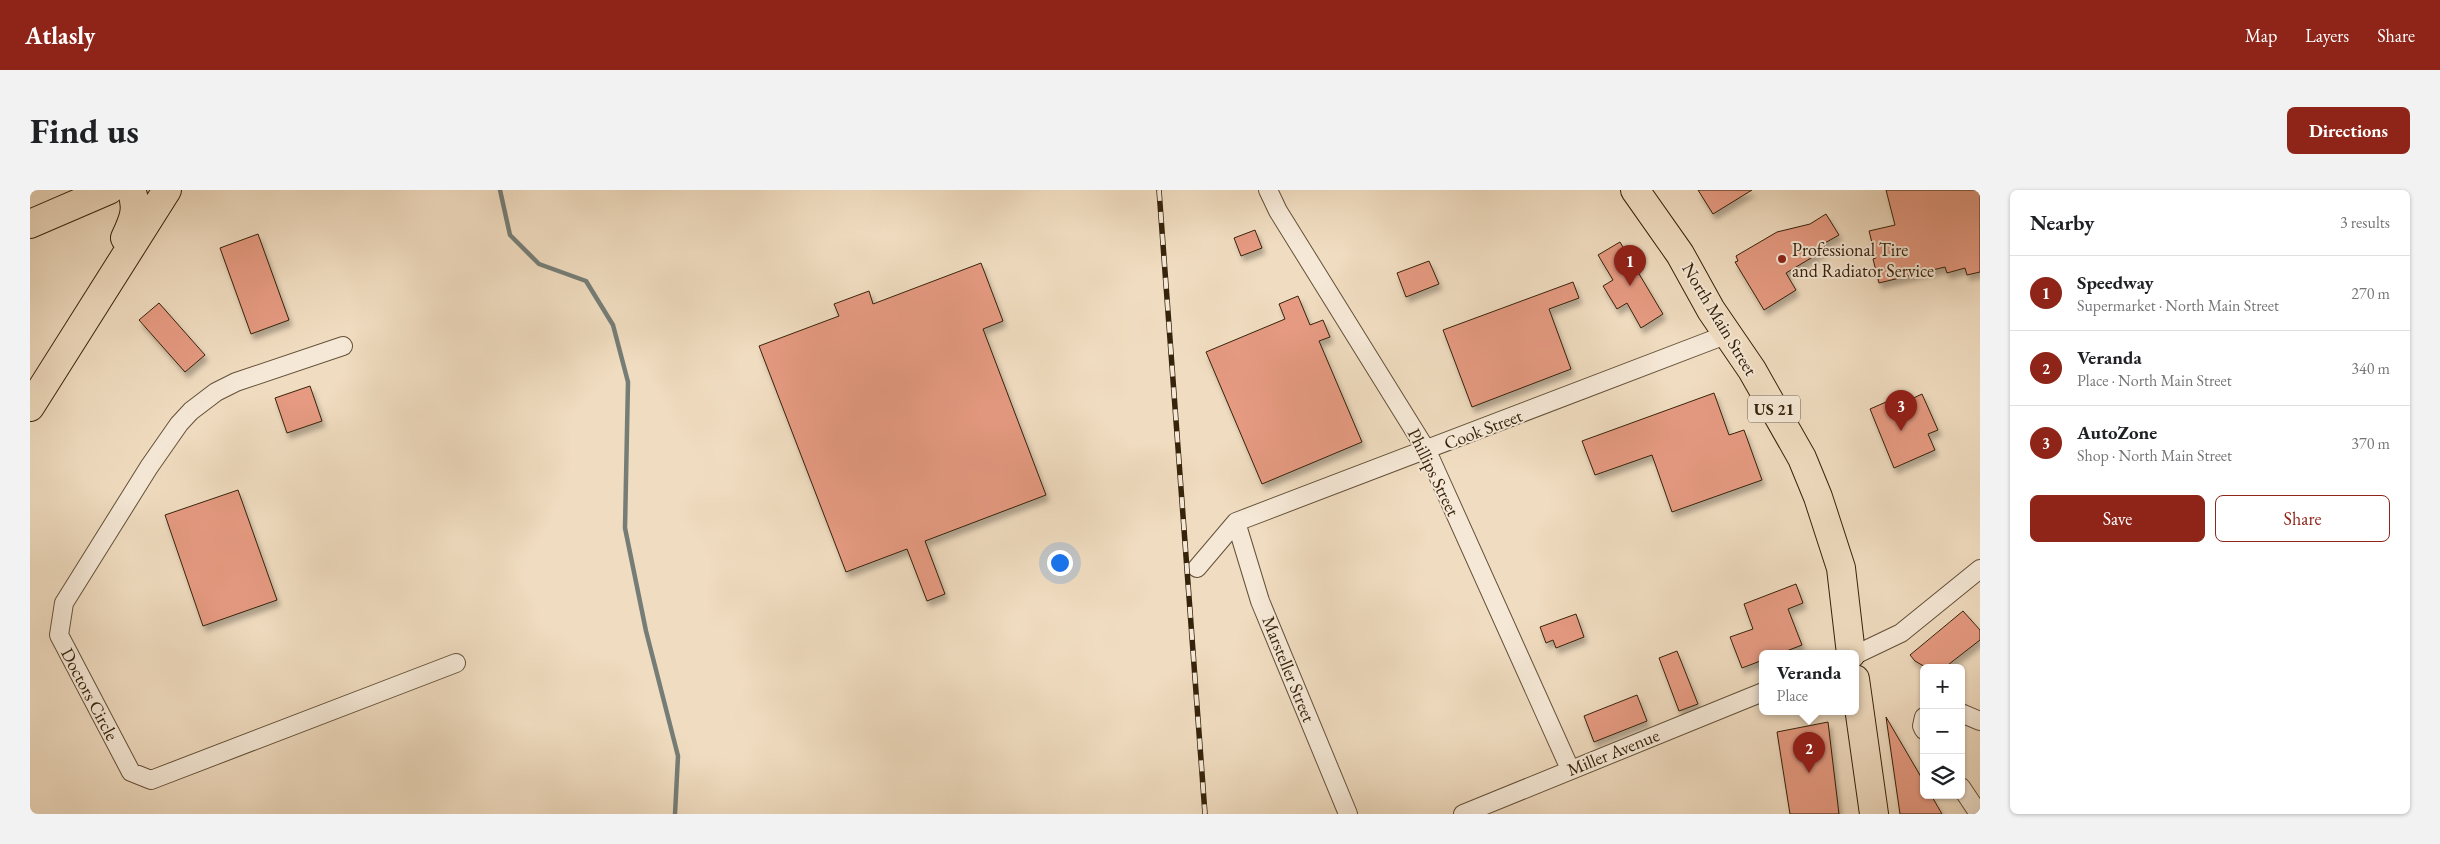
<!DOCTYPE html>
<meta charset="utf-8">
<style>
:root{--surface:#fff;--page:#f2f2f2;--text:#202124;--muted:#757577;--line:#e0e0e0;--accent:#8f2418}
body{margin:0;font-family:"EB Garamond",serif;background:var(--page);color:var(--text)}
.controls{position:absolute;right:15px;bottom:15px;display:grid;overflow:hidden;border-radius:8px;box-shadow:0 1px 4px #0004}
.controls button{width:45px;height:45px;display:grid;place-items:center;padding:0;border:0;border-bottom:1px solid var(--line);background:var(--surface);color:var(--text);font:25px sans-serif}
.you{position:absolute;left:1029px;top:372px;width:18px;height:18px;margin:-12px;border:4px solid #fff;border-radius:50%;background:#1a73e8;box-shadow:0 0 0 8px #1a73e833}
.badge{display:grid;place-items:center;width:32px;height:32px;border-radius:50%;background:var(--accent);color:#fff;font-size:16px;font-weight:700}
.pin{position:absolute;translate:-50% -41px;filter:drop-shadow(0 1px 2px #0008)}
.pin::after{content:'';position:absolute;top:26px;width:18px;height:15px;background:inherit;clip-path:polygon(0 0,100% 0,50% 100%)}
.popup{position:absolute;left:1729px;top:460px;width:100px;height:65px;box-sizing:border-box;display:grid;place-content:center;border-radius:8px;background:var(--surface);filter:drop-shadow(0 1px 4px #0005);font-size:16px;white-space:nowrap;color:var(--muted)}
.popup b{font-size:19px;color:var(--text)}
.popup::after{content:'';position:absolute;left:50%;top:100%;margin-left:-10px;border:10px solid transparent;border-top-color:var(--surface)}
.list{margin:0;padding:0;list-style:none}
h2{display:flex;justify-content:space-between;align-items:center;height:65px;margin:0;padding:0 20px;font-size:21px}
h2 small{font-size:16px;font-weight:400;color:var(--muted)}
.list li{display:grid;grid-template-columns:32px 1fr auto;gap:15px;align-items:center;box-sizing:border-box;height:75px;padding:0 20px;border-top:1px solid var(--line)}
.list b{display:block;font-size:19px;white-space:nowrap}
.list p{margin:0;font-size:16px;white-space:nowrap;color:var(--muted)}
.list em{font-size:16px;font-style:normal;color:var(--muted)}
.actions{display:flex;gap:10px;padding:15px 20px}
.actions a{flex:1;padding:11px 0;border:1px solid var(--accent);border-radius:8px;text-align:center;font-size:18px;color:var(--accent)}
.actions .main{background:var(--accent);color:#fff}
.icon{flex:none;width:28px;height:28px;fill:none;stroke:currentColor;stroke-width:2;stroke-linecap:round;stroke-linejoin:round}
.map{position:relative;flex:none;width:1950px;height:624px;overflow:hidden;border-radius:8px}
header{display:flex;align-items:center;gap:30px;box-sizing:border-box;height:70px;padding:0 25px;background:var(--accent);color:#fff}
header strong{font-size:24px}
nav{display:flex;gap:28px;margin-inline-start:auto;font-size:18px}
.intro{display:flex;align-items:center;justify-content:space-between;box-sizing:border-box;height:120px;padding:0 30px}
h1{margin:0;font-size:35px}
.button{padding:12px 22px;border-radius:8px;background:var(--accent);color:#fff;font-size:18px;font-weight:700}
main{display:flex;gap:30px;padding:0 30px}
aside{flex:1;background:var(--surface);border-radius:8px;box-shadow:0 1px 4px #0004}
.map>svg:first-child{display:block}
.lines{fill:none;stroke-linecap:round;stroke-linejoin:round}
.stream{stroke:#757d76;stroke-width:4.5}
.building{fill:#e59a81;stroke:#36230b;filter:url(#shadow)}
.minor-casing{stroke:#645138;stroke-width:20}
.primary-casing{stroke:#36230b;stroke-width:30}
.motorway-casing{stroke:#36230b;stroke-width:30}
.minor{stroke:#f5e8d6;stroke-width:18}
.primary{stroke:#f0dcc0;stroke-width:28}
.motorway{stroke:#f0dcc0;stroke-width:28}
.rail-casing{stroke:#36230b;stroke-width:5.5}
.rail{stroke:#f5e8d6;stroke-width:4;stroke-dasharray:11;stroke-linecap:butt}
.poi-dot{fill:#8f2418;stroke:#f5e8d6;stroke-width:2}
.labels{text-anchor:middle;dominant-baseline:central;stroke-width:4;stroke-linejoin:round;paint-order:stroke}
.shield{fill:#f5e8d6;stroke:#6f5e48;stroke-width:1}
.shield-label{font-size:16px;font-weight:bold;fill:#36230b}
.poi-label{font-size:18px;fill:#36230b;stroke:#f5e8d6;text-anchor:start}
.street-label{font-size:18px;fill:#36230b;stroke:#f5e8d6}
</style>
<header>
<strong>Atlasly</strong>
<nav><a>Map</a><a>Layers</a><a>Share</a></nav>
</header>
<div class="intro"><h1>Find us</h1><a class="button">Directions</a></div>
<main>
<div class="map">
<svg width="1950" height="624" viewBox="0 0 1950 624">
<defs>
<filter id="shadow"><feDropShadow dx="3" dy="5.5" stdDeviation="2.5" flood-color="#0004"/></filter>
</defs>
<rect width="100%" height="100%" fill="#f0dcc0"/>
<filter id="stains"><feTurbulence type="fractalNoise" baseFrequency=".004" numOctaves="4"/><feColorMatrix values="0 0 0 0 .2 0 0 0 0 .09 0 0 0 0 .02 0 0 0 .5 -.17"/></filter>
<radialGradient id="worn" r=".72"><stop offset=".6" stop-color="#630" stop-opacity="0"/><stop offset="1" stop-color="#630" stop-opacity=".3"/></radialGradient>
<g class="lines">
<path class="stream" d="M470,0L480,45L509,74L556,91L583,135L598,192L595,338L616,441L648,566L645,624"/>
</g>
<path class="building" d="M1668,0H1722L1683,24Z
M1856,0H1950V82L1937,85L1935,78L1917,83L1915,77L1849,93L1843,69L1846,68L1839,41L1865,35Z
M1796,24L1809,45L1793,54L1796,59L1756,83L1766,100L1734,120L1705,72L1708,71L1706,66L1747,42L1780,34Z
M1225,40L1232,58L1211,66L1204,48Z
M228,44L259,130L221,144L190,58Z
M1590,52L1633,124L1611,138L1597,113L1587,119L1573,96L1583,90L1568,65Z
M1399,71L1409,94L1376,107L1367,83Z
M951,73L973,131L953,139L1016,305L895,351L915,404L897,411L877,359L816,382L729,156L809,126L804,114L839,101L843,114Z
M1543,92L1549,108L1519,119L1541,179L1442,217L1413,140Z
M1268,106L1280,135L1293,130L1300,147L1289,151L1332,252L1232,294L1176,162L1255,129L1249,114Z
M129,113L175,165L155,182L109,130Z
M280,196L292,231L257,243L245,208Z
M1684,203L1699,245L1714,240L1732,290L1642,322L1622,265L1565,285L1552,251Z
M1892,204L1908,240L1898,244L1905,260L1864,278L1840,219L1872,205L1875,212Z
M208,300L247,410L173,436L135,325Z
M1766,394L1773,413L1758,419L1772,455L1749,464H1733V470L1712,478L1700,447L1723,439L1714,414Z
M1933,421L1950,440V450L1914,478H1897L1885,471L1880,465Z
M1546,424L1554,447L1526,458L1523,450L1516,453L1510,437Z
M1647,461L1668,514L1649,521L1629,468Z
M1607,505L1617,531L1564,552L1554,526Z
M1856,527L1894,592V605H1901L1912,624H1870Z
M1798,532L1809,624H1760L1747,542Z"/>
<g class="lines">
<g class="minor-casing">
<path id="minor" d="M1238,0L1248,21L1397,261L1540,579
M313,156L206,192L186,202L161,221L149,234L119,277L34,413L29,445L101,582L121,590L426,473
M1206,332L1230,411L1318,624
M1167,378L1206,332L1698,144
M1825,465L1871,443L1950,379
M1931,523L1950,531
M1894,527L1892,536L1894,540
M1931,597L1949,624
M1433,624L1733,502"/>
</g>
<g class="primary-casing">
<path id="primary" d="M1605,0L1650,64L1681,120L1722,180L1772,268L1788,307L1811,378L1821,464
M0,34L79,0
M1825,489L1844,624"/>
</g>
<g class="motorway-casing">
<path id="motorway" d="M95,48C103,31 109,18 101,0
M0,217L137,0"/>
</g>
<use href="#minor" class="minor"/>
<use href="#primary" class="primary"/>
<use href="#motorway" class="motorway"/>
<g class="rail-casing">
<path id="rail" d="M1129,0L1175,624"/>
</g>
<use href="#rail" class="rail"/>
</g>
<circle class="poi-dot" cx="1752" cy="69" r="5"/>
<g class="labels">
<rect class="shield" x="1718" y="205.5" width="52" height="27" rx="4"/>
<g class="shield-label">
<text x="1744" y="219">US 21</text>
</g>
<g class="poi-label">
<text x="1762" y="59">Professional Tire<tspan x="1762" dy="21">and Radiator Service</tspan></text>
</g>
<g class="street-label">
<text transform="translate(1690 129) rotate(59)">North Main Street</text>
<text transform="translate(1453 239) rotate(-21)">Cook Street</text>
<text transform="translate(1404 282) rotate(64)">Phillips Street</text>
<text transform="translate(1259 479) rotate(68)">Marsteller Street</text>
<text transform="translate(60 504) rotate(62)">Doctors Circle</text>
<text transform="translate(1583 562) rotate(-22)">Miller Avenue</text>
</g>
</g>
<rect width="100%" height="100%" filter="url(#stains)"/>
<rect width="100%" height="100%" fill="url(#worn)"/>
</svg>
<div class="controls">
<button>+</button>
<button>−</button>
<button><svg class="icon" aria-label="layers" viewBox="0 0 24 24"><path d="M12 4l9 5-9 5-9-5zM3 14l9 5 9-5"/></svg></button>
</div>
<div class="you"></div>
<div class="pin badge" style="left:1600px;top:96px">1</div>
<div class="pin badge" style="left:1779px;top:583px">2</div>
<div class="popup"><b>Veranda</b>Place</div>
<div class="pin badge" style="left:1871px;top:241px">3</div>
</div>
<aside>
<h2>Nearby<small>3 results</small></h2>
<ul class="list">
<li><span class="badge">1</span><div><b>Speedway</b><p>Supermarket · North Main Street</p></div><em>270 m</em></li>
<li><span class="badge">2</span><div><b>Veranda</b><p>Place · North Main Street</p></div><em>340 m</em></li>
<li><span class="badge">3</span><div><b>AutoZone</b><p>Shop · North Main Street</p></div><em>370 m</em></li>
</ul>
<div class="actions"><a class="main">Save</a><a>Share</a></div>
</aside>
</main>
